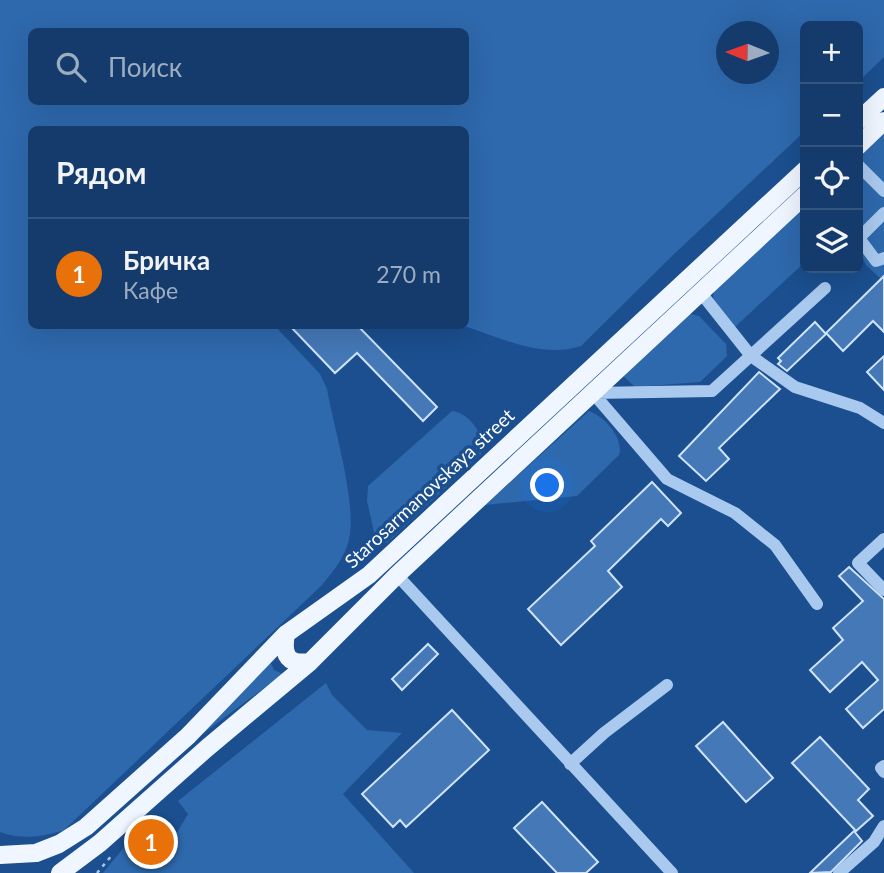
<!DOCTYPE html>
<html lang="ru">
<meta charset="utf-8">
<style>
:root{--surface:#143b6b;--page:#1d4271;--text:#f1f3f6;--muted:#9dadc1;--line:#33557e;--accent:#ffd166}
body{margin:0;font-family:Lato,sans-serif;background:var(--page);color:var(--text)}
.controls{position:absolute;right:21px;top:21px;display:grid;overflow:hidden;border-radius:10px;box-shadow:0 7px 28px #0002}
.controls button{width:63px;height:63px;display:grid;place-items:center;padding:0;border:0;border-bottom:2px solid var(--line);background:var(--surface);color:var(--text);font:35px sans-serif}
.compass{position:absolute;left:716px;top:21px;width:63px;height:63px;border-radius:50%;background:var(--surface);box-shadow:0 7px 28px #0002;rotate:271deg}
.you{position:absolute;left:548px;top:486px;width:24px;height:24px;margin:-18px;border:5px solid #fff;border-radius:50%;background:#1a73e8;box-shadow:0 0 0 10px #1a73e833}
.badge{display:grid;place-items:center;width:46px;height:46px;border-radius:50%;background:var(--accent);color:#fff;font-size:23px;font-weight:700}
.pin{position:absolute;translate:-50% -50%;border:4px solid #fff;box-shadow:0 2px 7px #0006}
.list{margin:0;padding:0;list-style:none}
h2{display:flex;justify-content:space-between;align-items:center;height:91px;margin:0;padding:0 28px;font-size:30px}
h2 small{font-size:23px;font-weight:400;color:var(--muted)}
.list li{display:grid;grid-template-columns:46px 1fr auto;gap:21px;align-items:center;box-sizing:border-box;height:112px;padding:0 28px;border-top:2px solid var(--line)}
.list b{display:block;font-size:26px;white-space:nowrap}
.list p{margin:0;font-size:23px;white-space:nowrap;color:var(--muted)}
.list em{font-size:23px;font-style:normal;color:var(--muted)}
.icon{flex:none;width:38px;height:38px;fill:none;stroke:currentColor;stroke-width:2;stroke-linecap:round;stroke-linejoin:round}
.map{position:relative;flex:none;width:884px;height:873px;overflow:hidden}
.search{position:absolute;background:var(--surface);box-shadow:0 7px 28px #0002;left:28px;top:28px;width:441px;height:77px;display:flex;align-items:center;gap:18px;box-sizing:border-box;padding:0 24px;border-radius:10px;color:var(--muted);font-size:26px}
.panel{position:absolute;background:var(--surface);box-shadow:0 7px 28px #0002;left:28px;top:126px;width:441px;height:203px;border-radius:10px}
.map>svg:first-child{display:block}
.green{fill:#2e69ad;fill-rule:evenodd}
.building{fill:#4478b7;stroke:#cfe3fa;stroke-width:2}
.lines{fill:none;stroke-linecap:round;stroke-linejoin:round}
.path{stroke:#a9c9ee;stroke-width:2.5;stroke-dasharray:3.5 5;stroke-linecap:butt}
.minor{stroke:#a9c9ee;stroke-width:12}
.major{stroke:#f0f6ff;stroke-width:18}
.labels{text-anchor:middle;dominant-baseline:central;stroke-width:7;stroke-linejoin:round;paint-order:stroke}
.street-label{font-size:19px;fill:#fff;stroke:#1b4f8f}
</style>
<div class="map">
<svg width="884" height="873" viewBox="0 0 884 873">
<rect width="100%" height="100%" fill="#1b4f8f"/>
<path class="green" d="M0,0H884V57L858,82V26H805V131L672,256L581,346C542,359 501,338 464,326L466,130H32V326H275L320,374L327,389C334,428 355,497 350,534C347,555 334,571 321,586L64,830C42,837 22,840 0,832ZM32,32H466V102H32ZM726,32H768V74H726Z
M884,131V276L881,279L866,265L858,247V155Z
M805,202V262L736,326H732L713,304L714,285Z
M686,313L699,316L726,344L727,356L700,382L635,387L623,376Z
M452,411C470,413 486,436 481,454L387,543L376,541L367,501L368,486Z
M589,411C605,417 624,438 619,455L577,496L485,505Z
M270,661L274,670L283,674L201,735Z
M326,683L332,695L367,730L402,733L343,794L414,873H103L125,846L136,850L147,862L172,841L188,814L178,801Z"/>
<path class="building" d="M884,276V332L873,321L843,351L826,333Z
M815,322L826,334L787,371L778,364L781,361L778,358Z
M290,326H358L437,407L423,421L357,353L335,373Z
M884,356V390L867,372Z
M759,372L780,389L719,448L729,459L706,481L679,456Z
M652,482L681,513L668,526L661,519L608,571L622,587L561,645L528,609L595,546L591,541Z
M849,567L884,599V709L863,728L846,709L878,680L862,662L830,692L810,670L843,640L833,628L863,601L839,576Z
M428,644L438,654L402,690L392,679Z
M452,710L489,750L406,827L400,820L393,827L362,794Z
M723,722L773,778L746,802L696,746Z
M820,737L869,789L858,800L873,816L856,831L792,763Z
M542,802L598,862L586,873H557L514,828Z
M159,828L172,841L146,862L136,850Z
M854,831L862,841L831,872L810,873Z"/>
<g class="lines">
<path class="path" d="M97,873L113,854"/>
<path class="minor" d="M858,165L884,191
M884,213L859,238L876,261L884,258
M701,293L751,356L795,387L860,408L884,423
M593,393L667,479L735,513L775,545L817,604
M593,393L712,391L825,288
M884,539L858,563L884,590
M397,575L672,873
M570,764L604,733L667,685
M884,766L881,768L884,772
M839,873L874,842L884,826"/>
<path class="major" d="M858,121L884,97
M858,146L884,121
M286,634C282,656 288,665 310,662
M0,855L36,853L59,844L86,827L188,736L286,634L369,575L805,170
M60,873L100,843L207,748L310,662L397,575L805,195"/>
</g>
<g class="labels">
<g class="street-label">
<text transform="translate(429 488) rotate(-43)">Starosarmanovskaya street</text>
</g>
</g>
</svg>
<div class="controls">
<button>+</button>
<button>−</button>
<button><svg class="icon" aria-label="locate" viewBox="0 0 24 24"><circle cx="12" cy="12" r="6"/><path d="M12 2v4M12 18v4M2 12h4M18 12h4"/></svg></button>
<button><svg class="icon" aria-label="layers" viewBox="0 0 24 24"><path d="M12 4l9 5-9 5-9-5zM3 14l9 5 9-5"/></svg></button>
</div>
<svg class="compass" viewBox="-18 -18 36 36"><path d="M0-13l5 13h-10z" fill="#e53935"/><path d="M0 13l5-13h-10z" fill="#9dadc1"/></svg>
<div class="you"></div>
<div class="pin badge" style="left:151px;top:842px;background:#e8710a">1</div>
<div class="search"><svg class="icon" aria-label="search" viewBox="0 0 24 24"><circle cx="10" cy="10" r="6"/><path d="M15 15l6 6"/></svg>Поиск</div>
<section class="panel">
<h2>Рядом<small></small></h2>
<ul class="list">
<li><span class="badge" style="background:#e8710a">1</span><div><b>Бричка</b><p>Кафе</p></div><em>270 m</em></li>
</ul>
</section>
</div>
